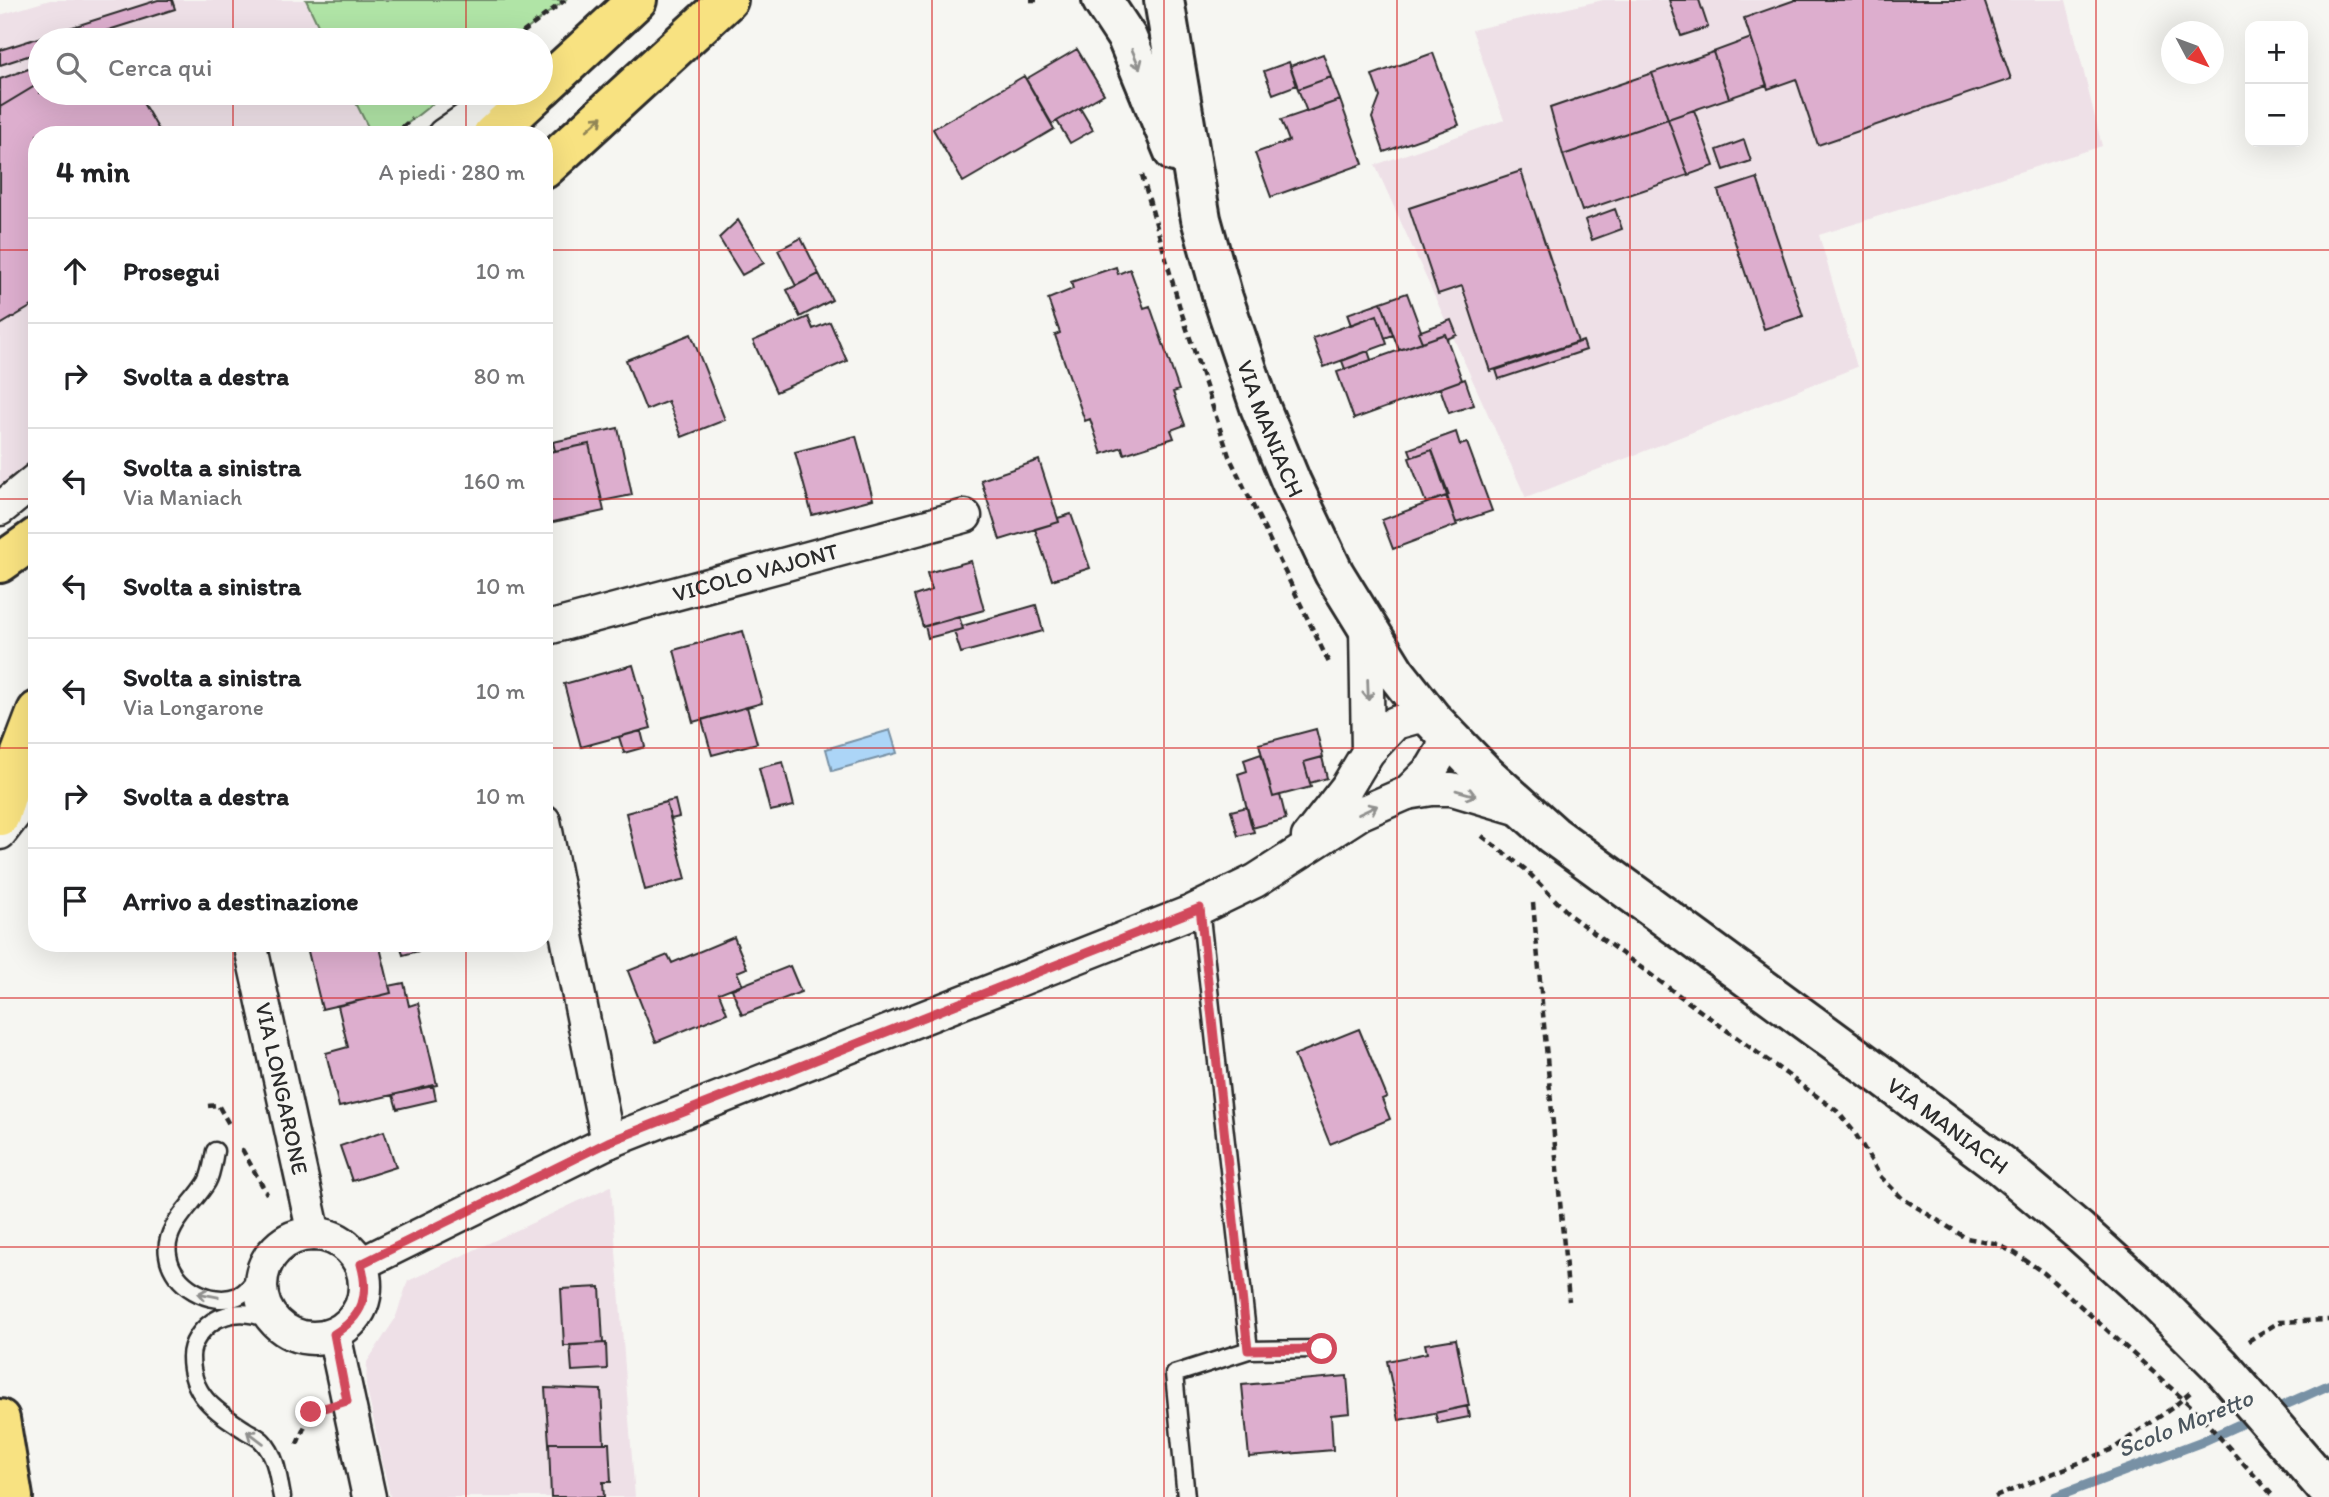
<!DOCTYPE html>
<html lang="it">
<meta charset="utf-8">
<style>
:root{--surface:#fff;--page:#f2f2f2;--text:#202124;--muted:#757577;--line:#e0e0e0}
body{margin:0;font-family:Itim,sans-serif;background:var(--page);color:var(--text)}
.controls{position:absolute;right:21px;top:21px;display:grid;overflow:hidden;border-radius:14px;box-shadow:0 7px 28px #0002}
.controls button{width:63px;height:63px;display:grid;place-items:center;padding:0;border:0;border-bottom:2px solid var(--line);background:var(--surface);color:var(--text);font:35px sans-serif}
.compass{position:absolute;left:2161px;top:21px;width:63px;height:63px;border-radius:50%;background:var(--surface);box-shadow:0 7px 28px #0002;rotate:131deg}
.stop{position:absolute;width:21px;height:21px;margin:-16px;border:5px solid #d1495b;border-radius:50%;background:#fff}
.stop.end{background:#d1495b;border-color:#fff;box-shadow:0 2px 7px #0008}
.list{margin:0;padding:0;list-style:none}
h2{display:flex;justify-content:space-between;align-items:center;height:91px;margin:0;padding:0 28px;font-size:30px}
h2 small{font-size:23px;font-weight:400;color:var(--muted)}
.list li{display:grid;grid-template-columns:46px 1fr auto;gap:21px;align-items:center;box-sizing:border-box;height:105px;padding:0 28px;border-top:2px solid var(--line)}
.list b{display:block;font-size:26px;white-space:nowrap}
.list p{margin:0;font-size:23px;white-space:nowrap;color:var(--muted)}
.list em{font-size:23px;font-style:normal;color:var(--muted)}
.icon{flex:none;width:38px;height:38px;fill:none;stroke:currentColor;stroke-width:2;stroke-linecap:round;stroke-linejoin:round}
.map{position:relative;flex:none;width:2329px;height:1497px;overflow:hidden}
.search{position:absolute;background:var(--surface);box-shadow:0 7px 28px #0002;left:28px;top:28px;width:525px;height:77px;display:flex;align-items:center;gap:18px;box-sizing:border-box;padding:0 24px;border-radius:38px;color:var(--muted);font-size:26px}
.panel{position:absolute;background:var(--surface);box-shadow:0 7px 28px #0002;left:28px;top:126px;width:525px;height:826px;border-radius:28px}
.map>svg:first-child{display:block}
.built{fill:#eee0e7}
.green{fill:#b0e4a6;stroke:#6e8868;stroke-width:2}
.water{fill:#acd5f7;stroke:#7891a5;stroke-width:2}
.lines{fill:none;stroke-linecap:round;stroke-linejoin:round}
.stream{stroke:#7891a5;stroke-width:10}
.building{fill:#ddaece;stroke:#2b2b2b;stroke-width:2}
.service-casing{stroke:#2b2b2b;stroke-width:21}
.minor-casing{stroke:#2b2b2b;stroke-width:37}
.secondary-casing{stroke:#2b2b2b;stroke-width:44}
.primary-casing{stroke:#2b2b2b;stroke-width:44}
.path{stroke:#2b2b2b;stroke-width:4.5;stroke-dasharray:7 5;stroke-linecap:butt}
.service{stroke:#f6f6f2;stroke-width:16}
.minor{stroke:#f6f6f2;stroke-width:32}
.secondary{stroke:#f6f6f2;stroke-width:38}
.primary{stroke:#f8e281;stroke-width:38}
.oneway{stroke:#90908e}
.oneway2{stroke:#928656}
.route{stroke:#d1495b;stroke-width:9}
.grid{fill:none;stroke:#d62828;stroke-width:2;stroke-opacity:0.55}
.labels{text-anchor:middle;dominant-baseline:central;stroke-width:6;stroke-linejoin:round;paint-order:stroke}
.street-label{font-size:23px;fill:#2b2b2b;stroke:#f6f6f2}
.water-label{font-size:24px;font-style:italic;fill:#4b565e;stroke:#f6f6f2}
</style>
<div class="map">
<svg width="2329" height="1497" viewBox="0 0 2329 1497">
<rect width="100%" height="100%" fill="#f6f6f2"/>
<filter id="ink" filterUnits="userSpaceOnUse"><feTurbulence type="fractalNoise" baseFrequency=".0143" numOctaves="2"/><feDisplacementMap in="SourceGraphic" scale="14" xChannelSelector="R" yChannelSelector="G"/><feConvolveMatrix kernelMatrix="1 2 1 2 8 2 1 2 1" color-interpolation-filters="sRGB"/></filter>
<g filter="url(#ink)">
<path class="built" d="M50,0H306L325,40H40V93H351L372,135H37V479L0,509V15Z
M1603,0H2066L2102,146L1819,235L1857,367L1526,498L1375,165L1504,120L1472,30Z
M611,1186L635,1497H390L366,1385L367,1362L395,1319L408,1281Z"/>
<path class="green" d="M306,0H565L513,40H325Z
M351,93H446L393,135H372Z"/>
<path class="water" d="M890,730L897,753L832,771L826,749Z"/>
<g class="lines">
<path class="stream" d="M2271,1411L2329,1385
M2055,1497L2201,1442L2256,1417"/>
</g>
<path class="building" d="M158,0H172L175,9L77,40H40V52L0,65V50Z
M1669,0H1699L1708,27L1681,36Z
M1795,0H1984L2011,79L1818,145L1796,79L1768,89L1744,18Z
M1751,38L1767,85L1729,98L1713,52Z
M1077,49L1104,94L1052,124L1026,79Z
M1713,52L1729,98L1668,119L1652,73Z
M1433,53L1459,125L1384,152L1372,118L1380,97L1372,75Z
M1323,54L1331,77L1298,89L1290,66Z
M1289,62L1297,85L1273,94L1264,71Z
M40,65V83L0,107V79Z
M1652,73L1668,119L1563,155L1550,108Z
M1024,76L1054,129L963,182L933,129Z
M1331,77L1340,100L1307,112L1298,89Z
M40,83V93H137L162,135H37V303L0,325V107Z
M1340,100L1363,164L1271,197L1255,153L1289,141L1281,120Z
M1080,108L1093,130L1070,143L1057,121Z
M1694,110L1714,166L1688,175L1668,119Z
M1668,119L1688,175L1582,211L1563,155Z
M1744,140L1751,161L1724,170L1717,150Z
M1521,171L1578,342L1490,371L1462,286L1438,294L1409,208Z
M1757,178L1803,316L1764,329L1718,191Z
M1615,209L1622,229L1592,240L1585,220Z
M738,220L764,263L742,275L719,238Z
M801,238L819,274L796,286L778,250Z
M1116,267L1118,274L1130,269L1144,308L1150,306L1179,390L1173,392L1185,425L1171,430L1174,438L1124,454L1122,447L1102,454L1090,419L1085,421L1055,335L1060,333L1048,299L1073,289L1071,282Z
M819,274L832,300L800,317L787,290Z
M1407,293L1421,331L1418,332L1422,342L1399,350L1381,302Z
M1381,302L1393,335L1385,338L1377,315L1351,325L1347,314Z
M1377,315L1387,344L1324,367L1313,338Z
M808,317L813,329L830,322L847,361L776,392L753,341Z
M1451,320L1457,335L1447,339L1445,334L1422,342L1418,332Z
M691,334L725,420L682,437L668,401L646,410L626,360Z
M1445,334L1462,380L1354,419L1337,372Z
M1583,341L1586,350L1499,379L1496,370Z
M1368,351L1371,360L1345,369L1342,361Z
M1465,379L1474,405L1449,413L1440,388Z
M618,428L632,495L602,501L589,444L555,451L553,442Z
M1456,432L1460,445L1467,443L1492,511L1456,523L1432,450L1412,457L1409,449Z
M856,436L873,499L812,515L795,452Z
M589,444L604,511L544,524V453Z
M1432,450L1449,495L1426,503L1409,458Z
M1039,460L1059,522L1000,540L981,480Z
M1446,496L1457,525L1393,549L1382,520Z
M1071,514L1090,568L1052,580L1035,529L1059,522L1058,518Z
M971,561L984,610L923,627L914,596L932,590L927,573Z
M1036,605L1043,631L961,653L954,631L963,629L962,626Z
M959,616L963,629L928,638L925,626Z
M743,631L762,703L693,722L674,650Z
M633,665L651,728L581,747L564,684Z
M747,707L757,743L712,755L702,720Z
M1316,729L1323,757L1304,762L1311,787L1273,797L1259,744Z
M641,731L645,747L624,753L619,737Z
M1261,754L1273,797L1280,795L1286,819L1252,828L1238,774L1247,771L1244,760Z
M1322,757L1327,778L1310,783L1304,762Z
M783,762L794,806L770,811L759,768Z
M675,800L679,817L671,819L666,802Z
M666,802L686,879L645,890L626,813Z
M1247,807L1254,832L1238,836L1231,811Z
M734,937L747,968L737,972L742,984L719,993L727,1013L656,1042L628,971L668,955L672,963Z
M306,943H379L391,993L322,1009Z
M400,943H449L403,955Z
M452,943H476L454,949Z
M790,966L801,992L742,1015L732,989Z
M404,983L409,1006L418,1003L437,1085L339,1107L326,1053L348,1047L338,1006L391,993L389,986Z
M1359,1029L1387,1097L1382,1099L1390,1119L1330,1144L1294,1055Z
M433,1085L436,1100L397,1109L393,1095Z
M384,1131L396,1167L352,1181L340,1146Z
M600,1287L603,1343L564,1346L561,1289Z
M1456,1339L1469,1406L1399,1420L1387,1361L1427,1353L1425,1344Z
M606,1343L607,1369L572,1371L570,1345Z
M1347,1376L1350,1413L1331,1415L1333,1450L1249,1457L1242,1385Z
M545,1388L601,1390L604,1443H549Z
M1467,1406L1469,1417L1438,1423L1435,1413Z
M549,1443H609L611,1482H603L604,1497H551Z"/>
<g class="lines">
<g class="service-casing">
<path id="service" d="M1200,908L1249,1350L1322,1349
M215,1151C213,1160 212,1173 207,1182C194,1204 163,1227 168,1255C172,1285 210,1307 238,1296C249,1291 257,1278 264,1269
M273,1321C252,1312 233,1309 212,1322C201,1330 191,1343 191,1357C191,1396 216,1411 245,1430C251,1434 259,1437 263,1442C277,1457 278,1478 282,1497
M1186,1497L1174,1374L1249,1350"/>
</g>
<g class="minor-casing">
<g id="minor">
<path d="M444,135L505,93"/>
<path d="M0,509L37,479"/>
<path d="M1366,628L1368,752"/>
<path id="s1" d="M544,629L965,516"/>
<path d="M1407,793L1432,789H1452L1523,810"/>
<path d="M544,821L608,1142"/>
<path d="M0,833L37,785"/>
<path d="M1308,837L1347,787L1368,752L1395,723L1416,717L1432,719"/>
<path id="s2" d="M250,943L314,1234"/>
<circle cx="313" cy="1286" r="52"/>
<path d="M361,1264L608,1142L1191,912L1255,881L1361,813L1407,793L1432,768L1442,751L1446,736"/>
<path d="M334,1334L369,1497"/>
</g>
</g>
<g class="secondary-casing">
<g id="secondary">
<path d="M1102,0L1127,38L1174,152"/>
<path id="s3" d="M1164,0L1201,219L1223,298L1260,407L1291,482L1334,573L1395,672L1432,719L1486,775L1553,835L1883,1077L2002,1166L2079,1231L2152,1297L2220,1365L2329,1491"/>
</g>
</g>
<g class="primary-casing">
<path id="primary" d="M541,89L637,0
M492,135L537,93
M544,169L728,0
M0,563L37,537
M0,816L13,774L37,711
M0,1419L13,1497"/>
</g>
<path class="path" d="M1030,0H1038
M513,40L565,0
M393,135L412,119
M1142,175L1180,308L1229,456L1330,665
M1482,836L1525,869L1572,917L1837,1111L1855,1133L1881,1177L1902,1198L1966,1238L1994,1243L2015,1253L2044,1273L2193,1408L2274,1497
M1533,903L1569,1301
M208,1106L218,1105L230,1126
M242,1149L267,1194
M2248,1341L2279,1322L2329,1320
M297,1444L311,1412L316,1410
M1995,1497L2113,1449L2172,1408L2192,1391"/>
<use href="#service" class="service"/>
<use href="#minor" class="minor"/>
<use href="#secondary" class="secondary"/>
<use href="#primary" class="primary"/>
</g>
<defs><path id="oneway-shaft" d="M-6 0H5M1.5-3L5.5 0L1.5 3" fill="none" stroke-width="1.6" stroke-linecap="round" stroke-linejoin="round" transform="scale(1.75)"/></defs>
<g class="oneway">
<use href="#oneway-shaft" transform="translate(1136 59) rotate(67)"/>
<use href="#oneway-shaft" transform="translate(1368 690) rotate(88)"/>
<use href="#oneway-shaft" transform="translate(1466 793) rotate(16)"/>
<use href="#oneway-shaft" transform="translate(1368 810) rotate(-26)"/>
<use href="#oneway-shaft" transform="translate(208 1295) rotate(-169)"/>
<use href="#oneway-shaft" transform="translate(255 1437) rotate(-143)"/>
</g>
<use class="oneway2" href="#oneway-shaft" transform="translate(595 123) rotate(-42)"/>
</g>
<g class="lines" filter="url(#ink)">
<path class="route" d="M311,1412L347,1401L334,1334C363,1316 370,1296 361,1264L608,1142L1200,908L1248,1350L1322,1349"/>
</g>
<path class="grid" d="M233,0V40M466,0V40M699,0V1497M932,0V1497M1164,0V1497M1397,0V1497M1630,0V1497M1863,0V1497M2096,0V1497M233,93V135M466,93V135M0,250H37M544,250H2329M0,499H37M544,499H2329M0,748H37M544,748H2329M233,943V1497M466,943V1497M0,998H2329M0,1247H2329"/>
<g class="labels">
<g class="street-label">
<text stroke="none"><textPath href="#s3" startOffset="443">VIA MANIACH</textPath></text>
<text stroke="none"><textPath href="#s1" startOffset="219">VICOLO VAJONT</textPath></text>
<text stroke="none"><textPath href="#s2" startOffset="149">VIA LONGARONE</textPath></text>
<text stroke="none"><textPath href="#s3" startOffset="1435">VIA MANIACH</textPath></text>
</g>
<g class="water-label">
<text transform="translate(2185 1423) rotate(-22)">Scolo Moretto</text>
</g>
</g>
</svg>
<div class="controls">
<button>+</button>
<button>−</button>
</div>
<svg class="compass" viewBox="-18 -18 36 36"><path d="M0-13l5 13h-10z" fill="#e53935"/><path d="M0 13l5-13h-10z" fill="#757577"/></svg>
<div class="stop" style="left:1322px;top:1349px"></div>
<div class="stop end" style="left:311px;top:1412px"></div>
<div class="search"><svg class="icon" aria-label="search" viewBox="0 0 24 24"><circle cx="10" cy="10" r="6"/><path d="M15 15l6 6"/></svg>Cerca qui</div>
<section class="panel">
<h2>4 min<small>A piedi · 280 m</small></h2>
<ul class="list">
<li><svg class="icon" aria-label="ahead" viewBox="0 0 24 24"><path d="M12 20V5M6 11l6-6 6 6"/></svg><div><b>Prosegui</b></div><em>10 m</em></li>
<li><svg class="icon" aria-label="right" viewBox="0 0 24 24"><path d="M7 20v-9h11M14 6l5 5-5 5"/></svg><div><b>Svolta a destra</b></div><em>80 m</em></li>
<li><svg class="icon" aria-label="left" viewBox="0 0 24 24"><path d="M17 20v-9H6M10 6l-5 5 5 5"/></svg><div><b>Svolta a sinistra</b><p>Via Maniach</p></div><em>160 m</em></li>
<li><svg class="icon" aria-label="left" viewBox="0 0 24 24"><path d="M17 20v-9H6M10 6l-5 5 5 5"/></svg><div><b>Svolta a sinistra</b></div><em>10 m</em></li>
<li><svg class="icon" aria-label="left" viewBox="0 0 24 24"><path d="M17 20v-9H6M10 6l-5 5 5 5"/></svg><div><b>Svolta a sinistra</b><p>Via Longarone</p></div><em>10 m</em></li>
<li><svg class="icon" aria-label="right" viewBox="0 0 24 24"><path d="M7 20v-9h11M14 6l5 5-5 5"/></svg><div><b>Svolta a destra</b></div><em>10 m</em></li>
<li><svg class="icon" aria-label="arrive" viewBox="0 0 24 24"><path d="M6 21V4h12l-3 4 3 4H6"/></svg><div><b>Arrivo a destinazione</b></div></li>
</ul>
</section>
</div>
